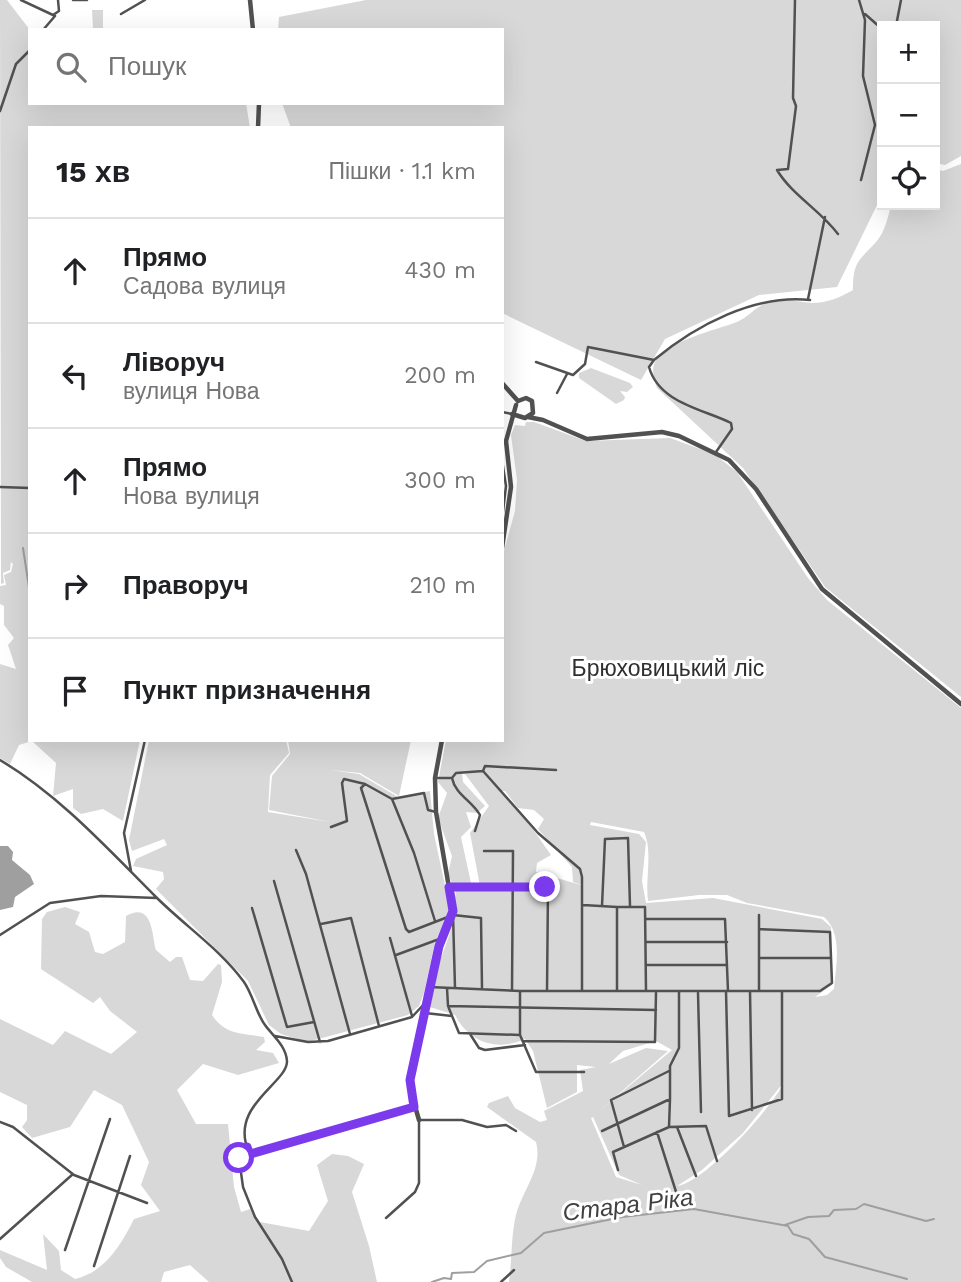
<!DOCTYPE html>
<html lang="uk">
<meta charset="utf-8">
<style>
:root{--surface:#fff;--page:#f2f2f2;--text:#202124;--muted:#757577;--line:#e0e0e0}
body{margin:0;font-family:"Work Sans",sans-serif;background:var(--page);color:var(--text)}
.controls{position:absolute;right:21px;top:21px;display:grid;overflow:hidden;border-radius:0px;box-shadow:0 7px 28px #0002}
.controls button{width:63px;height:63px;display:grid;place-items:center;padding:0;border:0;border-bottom:2px solid var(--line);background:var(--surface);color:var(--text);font:35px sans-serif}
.stop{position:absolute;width:21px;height:21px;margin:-16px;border:5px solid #7c3aed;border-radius:50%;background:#fff}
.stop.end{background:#7c3aed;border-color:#fff;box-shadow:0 2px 7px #0008}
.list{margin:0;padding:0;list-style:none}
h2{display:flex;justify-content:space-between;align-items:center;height:91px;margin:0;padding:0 28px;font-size:30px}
h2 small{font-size:23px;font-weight:400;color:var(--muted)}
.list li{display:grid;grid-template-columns:46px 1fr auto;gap:21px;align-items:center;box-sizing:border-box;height:105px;padding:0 28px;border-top:2px solid var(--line)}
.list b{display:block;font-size:26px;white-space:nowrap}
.list p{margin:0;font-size:23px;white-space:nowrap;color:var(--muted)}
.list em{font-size:23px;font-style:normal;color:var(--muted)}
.icon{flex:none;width:38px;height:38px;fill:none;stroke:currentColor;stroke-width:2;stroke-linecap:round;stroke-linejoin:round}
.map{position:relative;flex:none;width:961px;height:1282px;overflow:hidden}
.search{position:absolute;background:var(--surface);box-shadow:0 7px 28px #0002;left:28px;top:28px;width:476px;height:77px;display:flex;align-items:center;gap:18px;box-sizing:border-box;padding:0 24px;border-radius:0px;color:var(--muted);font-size:26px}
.panel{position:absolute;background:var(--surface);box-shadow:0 7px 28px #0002;left:28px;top:126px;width:476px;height:616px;border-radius:0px}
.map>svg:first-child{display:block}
.green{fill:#d8d8d8;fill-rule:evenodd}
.water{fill:#9f9f9f}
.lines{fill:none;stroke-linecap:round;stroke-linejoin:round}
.stream{stroke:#9f9f9f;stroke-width:2}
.minor{stroke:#515151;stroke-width:2.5}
.tertiary{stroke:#515151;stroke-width:4.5}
.route{stroke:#7c3aed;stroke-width:9}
.labels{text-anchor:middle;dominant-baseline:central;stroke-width:6;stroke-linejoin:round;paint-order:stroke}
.park-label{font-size:23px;fill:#2f2f2f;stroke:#fff}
.water-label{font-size:24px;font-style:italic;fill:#404040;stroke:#fff}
</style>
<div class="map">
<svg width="961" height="1282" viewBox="0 0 961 1282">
<rect width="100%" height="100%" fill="#fff"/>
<path class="green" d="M0,0H7L30,30V103H246L250,128H30V740H140L123,821L103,809L81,814L73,808V789L53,796L56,763L32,741L19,745L10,764L0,758V664L16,669L8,645L14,638L4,625V606L0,604V586L6,585L4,575L11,572L13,564L11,562L10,570L3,573L4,583L1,584Z
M366,0H961V156L945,165L935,163V26H882V195L837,287L759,295L665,339L641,380L502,313V128H291L282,103H502V30H278L279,17Z
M92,10H103V29H93Z
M961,164V697L825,587L743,468L657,388C654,380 651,371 655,362C666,341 716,330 737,322C749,317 757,305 769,302C783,298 798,302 812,303C827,303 841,297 853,290C853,261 859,261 876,242C885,232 888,217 891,205H935V169L943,171Z
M591,368L630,383L633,387L627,392L620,391L625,397L624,400L616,404L579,378V373Z
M526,422H534L586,441L670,438L714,454L737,472L808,578L827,600L961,708V1282H509C512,1261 511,1235 516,1215C523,1189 543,1169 536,1142L487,1107L489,1103L508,1096L515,1108L540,1122L547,1120L544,1111L583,1091L580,1070L596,1067L577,1065V1092L547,1108L533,1051L525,1039C496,1052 469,1042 455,1015L430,1007L439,964L452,927L456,889L480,886L470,833L489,806L465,774L475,773L462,774L463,782L485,806L477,813L466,812L471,827L461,837L471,883L453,886L448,874L452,856L438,818L447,793L438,782L446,740H502V558L515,511L517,480L511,435L515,425L525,426ZM500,791H505L518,808L534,810L544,819L538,829L572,867L573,882L588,887L536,872L537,863L551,855L530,825ZM591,822L644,832C653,852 645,878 648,901L699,895H727L747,903L824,917C843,934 836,965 834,989L827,995L815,997L832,985L831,927L822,919L713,898L646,903L642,881L646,842L639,834L590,825ZM656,1041L672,1050L598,1112L668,1051L646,1048L609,1064L623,1051ZM784,1082C773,1107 704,1183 677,1186L702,1170L743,1133ZM593,1117L619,1175L642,1185L616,1177L591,1118Z
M149,740H286L289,753L270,775L268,812L330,822L269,810L272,776L290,754L288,740H411L399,796L360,773L330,770L359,774L398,797L430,791L434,834L450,909L435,942L424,993L419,1006L408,1015L307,1042L281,1034L269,1025L248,981L156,889L164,879L163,872L133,866L136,859L167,845L164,839L132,851L129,840Z
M65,907L80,912L75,924L89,932L95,952L103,954L125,942L126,916C154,900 152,939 156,950L170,962L176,957H182L190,980L203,981L218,964L221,965L222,982L212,1015C226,1036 243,1033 264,1037L265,1042L256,1050L273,1053L279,1063L238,1075L203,1064L177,1090L196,1124H228L234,1187L241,1212L250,1209L260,1222L309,1231L328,1201L317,1165L332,1154L348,1156L364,1164L352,1192L369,1246L377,1282H209L190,1265L164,1272L161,1282H32L6,1267L0,1258V1250L47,1270L43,1234L59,1251L61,1270L75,1279C105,1272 121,1245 134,1219L160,1211L141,1185L149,1162L122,1105L94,1090L70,1127L32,1138L22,1127L27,1120V1105L0,1092V1019L53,1045L65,1031L111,1054L137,1032L110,1011L100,997L93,1003L41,969L42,919L47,912Z"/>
<path class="water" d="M0,846H8L13,852L12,860L30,875L34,884L15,897L13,907L0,910Z"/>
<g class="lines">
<path class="stream" d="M23,548L30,594
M785,1225L808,1217L829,1216L834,1210L856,1209L864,1204L926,1221L934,1219
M432,1282L444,1278L451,1279L452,1273L474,1272L487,1261L521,1253L544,1233L622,1217L694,1209L788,1226L793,1234L809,1239L825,1257L907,1279"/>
<path class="minor" d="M21,0L53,15L59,11L58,0
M73,0H87
M795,0L793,98L796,106L788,169L777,170C792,195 820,210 838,234
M859,0L865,20L863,76L875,125L861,180
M121,14L145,0
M865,14L882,29
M896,26L901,0
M43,30L55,16
M935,50L938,51L935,88
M0,111L16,64L30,50
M808,299L825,217
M654,360L649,367C659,403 703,409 731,423L732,429L716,452
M536,362L573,375L585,364L588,347L654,360C696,325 755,294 810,300
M557,393L567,374
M502,412L512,414
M502,460L506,486L502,520
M0,487L30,488
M0,760C59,795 108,849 156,897C185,926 220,949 244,982C253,995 256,1013 265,1025C273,1036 286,1046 287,1061C288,1083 228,1106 249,1152L414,1107
M483,771L538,833L580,869L582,877V991
M436,778H452L456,773L483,771L485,766L556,770
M452,778C455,794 472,801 480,815L475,831
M365,784L361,788L406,929L409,932L453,915L481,918L482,988
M392,799L414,853L435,921
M331,827L347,821L342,783L344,779L365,784L392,799L424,793L428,810L436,812
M296,850L306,874L350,1034
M484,851H513L512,990
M131,871L124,833L145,740
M274,881L320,1042
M449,887L548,888L547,991
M583,905L617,907V991
M602,906L605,839L628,838L630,906
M618,907H645L646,991
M252,908L287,1027L314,1022
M453,914L455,988
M646,919H725L728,991
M321,924L351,918L379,1026
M0,935L50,903L101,896L157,898
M390,938L412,1016
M646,942H727
M396,955L442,938
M759,958H831
M647,965H727
M429,987L520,991H820L832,983L830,932L759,929
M447,988L448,1006L459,1033L520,1035
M520,991V1035L536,1072H584
M726,991L729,1116L782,1099V991
M750,991L752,1110
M759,991V915
M698,993L701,1112
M448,1006L656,1010
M425,1013L452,1016
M470,1034L479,1048L485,1050L525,1045
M275,1036L308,1042L328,1041L412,1017L425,1003
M523,1041L655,1042L656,993
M0,1122L13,1127L74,1175L147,1203
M669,1127L706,1126L717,1161
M677,1127L696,1176
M602,1131L670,1099V1066L679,1048V991
M657,1132L678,1198
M247,1147L239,1158L243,1187L255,1217L282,1259L292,1282
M624,1147L611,1100L669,1071
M618,1170L613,1152L669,1127L670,1099
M386,1218L415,1192L419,1183V1120H462L487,1127L506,1125L516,1131
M0,1239L73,1174
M65,1250L110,1119
M94,1266L130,1156
M501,1282L514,1270"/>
<path class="tertiary" d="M250,0L253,30
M258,128L259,103
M502,383L518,401
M512,414L525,418L533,413L532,401L526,398L518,401
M528,417L543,420L587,439L662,432L679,436L729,460L756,489L822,589L961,704
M502,548L511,487L506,441L516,405
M419,1120L410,1089V1080L439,946L453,911L436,812L435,778L442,740"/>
</g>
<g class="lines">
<path class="route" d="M239,1158L247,1147L249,1153H254L414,1107L410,1080L439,946L453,911L449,887H545"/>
</g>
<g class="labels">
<g class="park-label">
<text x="668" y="668">Брюховицький ліс</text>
</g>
<g class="water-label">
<text transform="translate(628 1205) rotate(-7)">Стара Ріка</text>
</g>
</g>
</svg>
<div class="controls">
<button>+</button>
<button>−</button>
<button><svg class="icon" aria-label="locate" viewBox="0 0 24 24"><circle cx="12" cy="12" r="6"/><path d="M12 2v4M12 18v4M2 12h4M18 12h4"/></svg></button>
</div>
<div class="stop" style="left:239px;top:1158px"></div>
<div class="stop end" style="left:545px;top:887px"></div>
<div class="search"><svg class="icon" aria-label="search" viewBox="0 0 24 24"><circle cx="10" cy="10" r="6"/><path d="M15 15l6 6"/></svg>Пошук</div>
<section class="panel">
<h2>15 хв<small>Пішки · 1.1 km</small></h2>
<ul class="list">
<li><svg class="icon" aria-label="ahead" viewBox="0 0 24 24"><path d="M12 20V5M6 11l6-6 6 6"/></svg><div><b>Прямо</b><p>Садова вулиця</p></div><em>430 m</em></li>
<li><svg class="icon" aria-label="left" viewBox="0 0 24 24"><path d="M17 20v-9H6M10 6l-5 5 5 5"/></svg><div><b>Ліворуч</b><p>вулиця Нова</p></div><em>200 m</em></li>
<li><svg class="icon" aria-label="ahead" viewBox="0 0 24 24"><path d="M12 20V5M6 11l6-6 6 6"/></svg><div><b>Прямо</b><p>Нова вулиця</p></div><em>300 m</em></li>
<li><svg class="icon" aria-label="right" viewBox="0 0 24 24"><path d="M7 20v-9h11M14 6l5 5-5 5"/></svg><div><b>Праворуч</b></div><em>210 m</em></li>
<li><svg class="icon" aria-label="arrive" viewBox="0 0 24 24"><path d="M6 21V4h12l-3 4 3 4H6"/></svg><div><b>Пункт призначення</b></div></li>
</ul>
</section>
</div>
